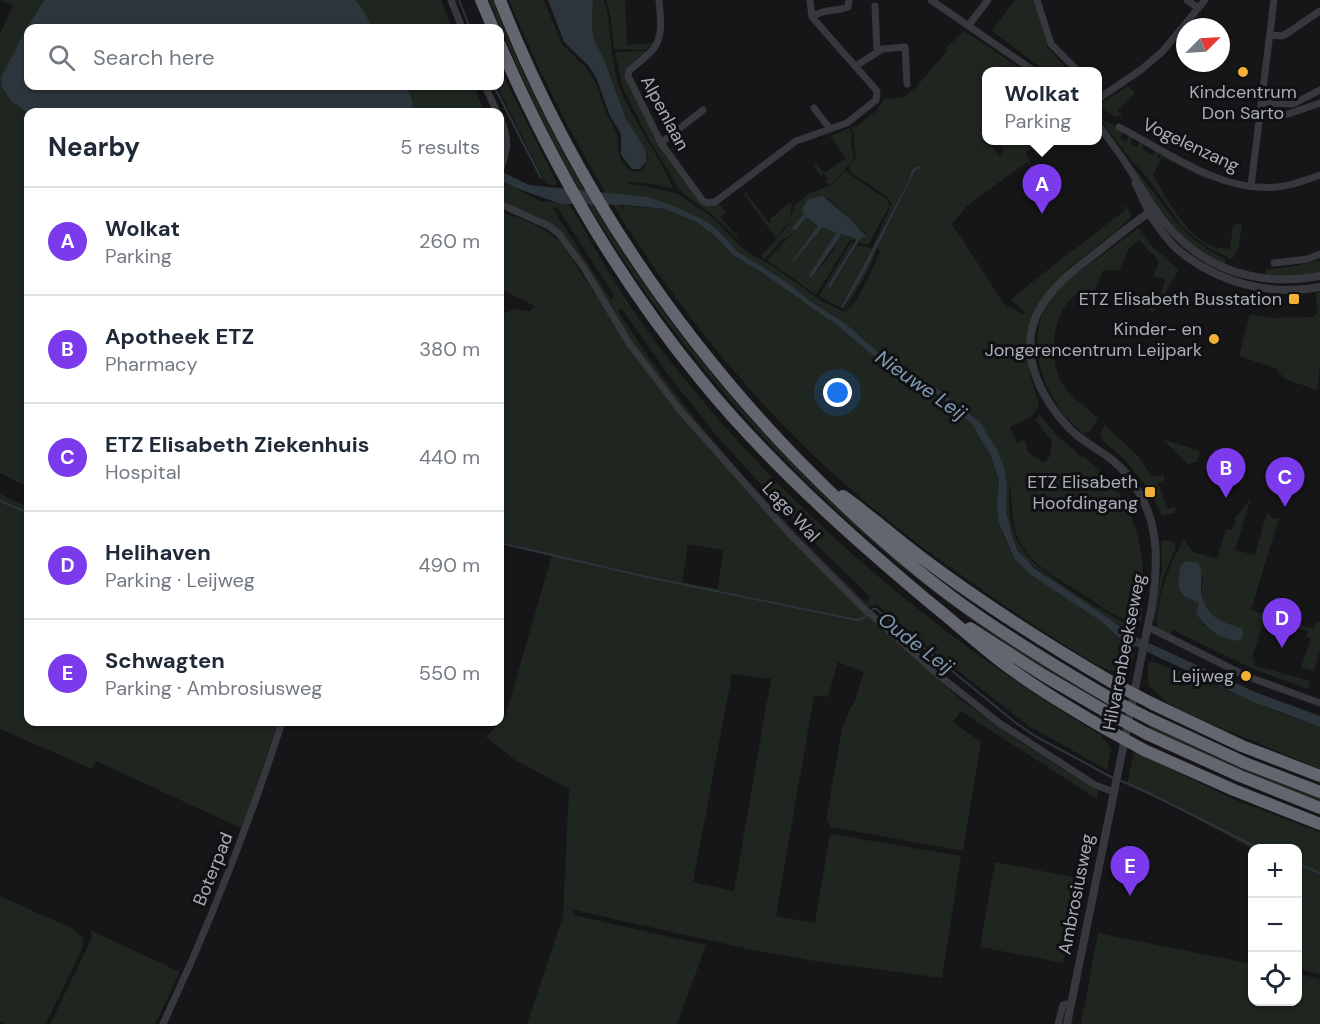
<!DOCTYPE html>
<meta charset="utf-8">
<style>
:root{--surface:#fff;--page:#f2f2f3;--text:#1f2937;--muted:#747a83;--line:#e0e1e3;--accent:#7c3aed}
body{margin:0;font-family:"DM Sans",sans-serif;background:var(--page);color:var(--text)}
.controls{position:absolute;right:18px;bottom:18px;display:grid;overflow:hidden;border-radius:12px;box-shadow:0 2px 4px #0004}
.controls button{width:54px;height:54px;display:grid;place-items:center;padding:0;border:0;border-bottom:2px solid var(--line);background:var(--surface);color:var(--text);font:30px sans-serif}
.compass{position:absolute;left:1176px;top:18px;width:54px;height:54px;border-radius:50%;background:var(--surface);box-shadow:0 2px 4px #0004;rotate:66deg}
.you{position:absolute;left:838px;top:393px;width:21px;height:21px;margin:-15px;border:4px solid #fff;border-radius:50%;background:#1a73e8;box-shadow:0 0 0 9px #1a73e833}
.badge{display:grid;place-items:center;width:39px;height:39px;border-radius:50%;background:var(--accent);color:#fff;font-size:20px;font-weight:700}
.pin{position:absolute;translate:-50% -50px;filter:drop-shadow(0 2px 3px #0008)}
.pin::after{content:'';position:absolute;top:32px;width:21px;height:18px;background:inherit;clip-path:polygon(0 0,100% 0,50% 100%)}
.popup{position:absolute;left:982px;top:67px;width:120px;height:78px;box-sizing:border-box;display:grid;place-content:center;border-radius:12px;background:var(--surface);filter:drop-shadow(0 2px 4px #0005);font-size:20px;white-space:nowrap;color:var(--muted)}
.popup b{font-size:22px;color:var(--text)}
.popup::after{content:'';position:absolute;left:50%;top:100%;margin-left:-12px;border:12px solid transparent;border-top-color:var(--surface)}
.list{margin:0;padding:0;list-style:none}
h2{display:flex;justify-content:space-between;align-items:center;height:78px;margin:0;padding:0 24px;font-size:26px}
h2 small{font-size:20px;font-weight:400;color:var(--muted)}
.list li{display:grid;grid-template-columns:39px 1fr auto;gap:18px;align-items:center;box-sizing:border-box;height:108px;padding:0 24px;border-top:2px solid var(--line)}
.list b{display:block;font-size:22px;white-space:nowrap}
.list p{margin:0;font-size:20px;white-space:nowrap;color:var(--muted)}
.list em{font-size:20px;font-style:normal;color:var(--muted)}
.icon{flex:none;width:33px;height:33px;fill:none;stroke:currentColor;stroke-width:2;stroke-linecap:round;stroke-linejoin:round}
.map{position:relative;flex:none;width:1320px;height:1024px;overflow:hidden}
.search{position:absolute;background:var(--surface);box-shadow:0 2px 4px #0004;left:24px;top:24px;width:480px;height:66px;display:flex;align-items:center;gap:15px;box-sizing:border-box;padding:0 21px;border-radius:12px;color:var(--muted);font-size:22px}
.panel{position:absolute;background:var(--surface);box-shadow:0 2px 4px #0004;left:24px;top:108px;width:480px;height:618px;border-radius:12px}
.map>svg:first-child{display:block}
.green{fill:#1e261f;fill-rule:evenodd}
.water{fill:#2c353c}
.lines{fill:none;stroke-linecap:round;stroke-linejoin:round}
.stream{stroke:#2c353c;stroke-width:2}
.minor{stroke:#37383d;stroke-width:7}
.tertiary{stroke:#37383d;stroke-width:8}
.motorway{stroke:#63666e;stroke-width:12}
.motorway-bridge{stroke:#63666e;stroke-width:12}
.poi-dot{fill:#f2b134;stroke:#111113;stroke-width:2}
.labels{text-anchor:middle;dominant-baseline:central;stroke-width:6;stroke-linejoin:round;paint-order:stroke}
.poi-label{font-size:18px;fill:#a8adb8;stroke:#111113;text-anchor:end}
.street-label{font-size:18px;fill:#a8adb8;stroke:#111113}
.water-label{font-size:20px;font-style:italic;fill:#7f9bb3;stroke:#111113}
</style>
<div class="map">
<svg width="1320" height="1024" viewBox="0 0 1320 1024">
<rect width="100%" height="100%" fill="#161618"/>
<path class="green" d="M0,0H44L25,31L1,77L2,87L11,101L28,113V487L0,473V34L13,5Z
M356,0H441L452,28H374Z
M489,0H493C553,155 642,299 754,423C784,456 815,489 849,518C875,540 907,559 935,579C994,621 1052,663 1111,704L1110,708C883,580 700,402 571,175C539,118 514,60 489,0Z
M509,0H543L545,3L562,44L586,68L596,83L605,110L617,134L618,151L621,159L629,170L638,172L646,166L644,165L647,157L646,150L626,119L604,59L594,39L592,26L593,0H604C613,28 609,58 619,86C633,122 658,153 673,188L644,183L628,182L627,184L645,186L678,194L712,217L740,246L751,254L771,265L820,300L844,312C858,306 873,266 880,251L876,248L914,173L917,169L922,170V168L917,166L872,247L892,204L886,196L850,172V166L856,157C853,145 855,136 852,127L854,128L876,111L884,99L904,97L916,87L947,51L945,49L964,31L1025,71H986V140L984,143L993,148L999,156L1003,154L1002,147L1011,141H1037L1026,153L1031,165L1027,162L967,206L952,224L1007,308L1009,305L1023,315L1025,312L1011,300L1013,297L1125,210L1124,207L1126,206L1132,216L1116,231L1068,269L1051,287L1028,350L1030,375L1039,406L1031,417L1010,427L1017,443L1025,440L1028,452L1044,463L1050,456L1052,441L1035,420L1040,414L1057,436L1078,453L1077,455L1080,457L1082,455C1092,464 1104,473 1112,484C1143,522 1147,574 1141,621C1135,621 1129,621 1123,619C1110,614 1099,605 1087,597C1062,581 1030,566 1018,538C1010,519 1013,502 1010,483C1008,504 1009,527 1020,546C1036,574 1108,614 1138,630L1136,636L1067,592L1024,559L1016,546L1009,527L1005,503L1007,484L1000,455L976,418L931,384L880,354L846,324L810,301L788,283L738,252L718,230L706,221L679,208L649,197L612,195L622,209L624,208L621,204L625,206L665,209L696,222L715,236L734,256L758,270L838,325L875,357L921,383L969,421L986,446L996,467L999,484L998,516L1003,535L1013,556L1031,575L1102,622L1122,642L1134,648L1133,659L1128,673C1122,671 1116,672 1111,671C1097,666 1085,657 1073,650C1038,629 1005,606 971,582C915,543 860,500 810,452C678,324 579,169 509,0Z
M606,0H625L627,45L653,43L645,50L614,49L610,12Z
M1015,0H1033L1048,45L1047,47L1069,71H1045L992,31Z
M644,51L645,53C634,61 626,64 627,79L658,144L700,202L719,203L726,213L720,217L738,237L737,239L714,216L680,191L647,136L623,88L615,54L619,52Z
M500,69L556,181V185L546,184L497,86H500Z
M406,86H474L484,112H413L412,99Z
M1128,86L1135,93L1117,111L1122,114L1121,117L1118,115L1117,117L1098,107L1106,100Z
M1099,118L1110,123L1122,132L1120,138L1126,141L1129,136L1133,137L1130,143L1137,147L1140,141L1144,144L1142,149L1153,155L1156,150L1160,152L1157,157L1159,158L1162,153L1207,176L1206,179L1162,157L1153,175C1165,197 1189,240 1215,247C1220,248 1225,248 1230,249L1233,225L1242,223L1239,247L1233,258H1229L1207,247L1182,227L1147,177L1130,159Z
M850,128L852,133L851,145L854,159L835,181L829,185L825,181L829,180L824,174L821,176L814,166L817,164L824,173L846,158L830,136Z
M1126,159C1163,198 1173,234 1225,259V266C1178,243 1154,201 1126,159Z
M845,171L886,199L890,205L870,242L867,245L858,242L860,239L867,237L866,234L827,198C815,195 800,199 804,214L792,228L795,230L806,217L818,226L792,261H794L823,227L837,233L815,265L809,278C820,269 837,248 841,234L856,240H850L816,295L767,260L793,233L781,241L765,259L761,256L786,228L795,205L810,193L832,185Z
M500,180L540,201L567,203C580,217 591,244 602,261C623,296 646,330 671,362C788,511 938,639 1101,735V737L1111,748L1107,770L1029,726L915,637L877,604L868,607L870,611C784,526 701,438 630,340C606,307 590,268 564,235L557,229L500,201ZM557,207L613,294L614,297L611,300L553,209ZM621,308L670,377L716,435L807,535L869,596L868,601H864C846,582 827,564 809,546C739,474 671,396 618,311Z
M746,192L754,204L757,203L755,205L769,223L771,221L770,219L789,203L792,205L789,221L776,238L744,194Z
M500,213C521,217 547,229 562,244L641,364L691,427L771,517L843,592L960,699L1017,740L1098,791L1097,799L961,711L953,722L981,742L963,851L831,827L827,821V814L842,729L851,706H853L864,672L838,662L828,697L814,695L776,916L815,923L830,834L961,856L942,978L808,960L748,949L574,910L573,915L706,945L677,1024H527L563,916L569,789L515,760L486,737L505,717L552,555L500,541L501,393L500,315L515,309L530,311L535,306L500,289ZM688,544L723,550L718,589L682,582ZM732,674L771,679L734,891L693,882Z
M1139,228L1152,246L1179,270L1153,312L1149,310L1156,295L1160,297L1165,280L1154,276L1159,261L1139,240L1129,249L1119,270H1103L1095,290C1053,288 1044,359 1064,386C1072,398 1087,408 1098,418L1090,431L1084,434C1051,408 1030,363 1040,321C1044,306 1057,290 1069,279Z
M851,242L853,243L828,285L829,290L857,245L872,248L841,307L845,308L869,260L877,250L867,272L845,310L819,296Z
M1320,260V274L1267,277L1265,270L1294,266Z
M1316,292L1320,293V366L1317,390L1285,379L1275,368L1239,356L1250,314L1272,318L1312,317L1317,313Z
M1105,425L1138,456L1153,477L1164,475V480L1158,483L1168,509L1175,507V513L1162,516L1148,485H1145L1124,459L1103,441L1100,434Z
M1162,439L1200,451L1197,462L1188,464Z
M0,494L28,507V722H278L243,829L96,761L92,769L0,729Z
M1248,501H1250L1235,550L1255,555L1267,512L1273,519L1279,518L1251,610L1270,616L1276,597L1281,598L1274,618L1314,629L1317,621L1320,622V650L1314,671L1301,668L1311,638L1306,637L1308,631L1292,626L1290,632L1263,624L1252,658L1255,659L1254,665L1310,681L1308,689L1253,669L1173,630L1171,634L1157,628C1157,598 1168,565 1184,540L1193,552L1217,559L1226,529L1232,530L1236,519L1234,518L1242,511ZM1179,573L1203,577C1197,608 1215,621 1242,629L1204,626L1197,611L1200,604L1178,581Z
M1170,540L1174,542L1176,547L1163,578L1155,620H1153L1162,569L1161,541Z
M1150,661L1191,675L1282,714L1320,727V769L1200,719L1167,703L1148,685V666Z
M1149,725L1320,797V801C1262,780 1204,756 1149,728Z
M1134,751L1233,799L1320,832V974L1298,969V848L1252,849L1173,806L1127,785Z
M995,862L1083,879L1063,963L980,947Z
M0,896L71,928L83,938V947L46,1024H6L0,1021Z
M90,930L180,972L155,1024H50L91,940L92,935Z
M1098,933L1252,964V1002H1298V974L1320,979V1024H1081Z"/>
<path class="water" d="M44,0H356L374,28H28V86H406L412,99L413,112L28,113L11,101L2,87L1,77L25,31Z
M548,0H593L592,26L594,39L604,59L626,119L646,150V161L640,169H632L621,155V134L610,116L596,77L588,65L564,42Z
M919,166L922,170L917,169L914,173L863,275L843,308L841,307L909,180L911,172L915,167Z
M500,171L529,185L649,197L679,208L706,221L718,230L738,252L788,283L810,301L846,324L880,354L931,384L979,421L998,451L1004,467L1007,484L1006,511L1012,536L1018,551L1034,568L1136,637L1255,692L1320,716V727L1253,702L1135,646L1134,648L1124,643L1102,622L1031,575L1014,558L999,523L997,505L999,480L991,456L971,423L942,398L921,383L875,357L837,325L758,270L734,256L715,236L696,222L665,209L625,205L561,204L516,188L500,180Z
M823,196L851,220L867,237L860,239L829,290L828,285L856,240L854,238L841,234L839,239L811,278L809,275L836,233L823,227L794,261H792L818,226L806,217L795,231L792,228L804,214L802,208L808,199Z
M1185,561L1198,563C1203,572 1201,577 1201,587C1202,613 1220,623 1242,628L1243,636L1240,641C1220,639 1207,630 1196,613L1199,604C1195,600 1186,598 1182,594C1176,587 1179,573 1181,565Z"/>
<g class="lines">
<path class="stream" d="M459,0L470,28
M494,86L541,178
M0,501L28,513
M500,543L647,577L857,620L862,619L873,609H876L1016,723L1035,736L1113,778
M1119,780L1149,793L1258,848
M1298,864L1320,873"/>
<path class="minor" d="M451,0L462,28
M659,0C660,15 664,35 654,48C647,57 637,63 629,71L628,76L661,143L703,201L708,203L715,202L796,141L847,123L876,100L877,91L812,17L810,0
M931,0L1034,71
M1037,0L1051,44L1078,71
M1187,0L1198,8
M875,6L877,51
M812,17C825,8 835,12 848,7L849,0
M968,26L988,0
M1270,35L1282,36L1286,34L1320,11
M856,66L882,49L905,47L907,84
M485,86L497,112
M1098,99L1142,69L1162,52L1205,0
M1261,103L1293,104L1320,90
M814,108L830,129
M1260,116L1285,115L1320,103
M500,117C510,141 508,148 500,171
M1098,124L1123,159L1155,209
M1119,127C1166,151 1221,193 1276,187C1291,186 1306,180 1320,175
M661,143L703,110
M1135,183L1149,213
M1251,186L1274,0
M500,204L549,226L559,234L584,268L629,343L679,409L787,531L858,603L936,673L999,723L1095,785L1114,792
M1274,263L1308,259L1320,254
M1148,627L1246,676L1320,703
M163,1024C209,926 249,825 282,722
M1058,1024L1063,1005L1071,1003"/>
<path class="tertiary" d="M1149,213C1157,225 1166,239 1177,249C1216,282 1270,297 1320,287
M1067,1024L1152,605C1157,569 1160,532 1142,498C1135,484 1124,469 1111,459C1098,449 1082,441 1071,430C1040,398 1015,349 1041,307C1055,283 1078,267 1100,250C1118,236 1135,221 1155,209C1194,267 1252,288 1320,276"/>
<path class="motorway" d="M481,0L493,28
M500,0C569,175 668,326 799,461C847,510 897,556 952,597C1003,635 1058,668 1113,700
M500,45C552,165 618,279 701,380C768,462 847,533 928,601C956,623 982,648 1011,669C1041,691 1073,710 1106,729
M843,496C864,511 884,528 904,544C970,596 1043,642 1115,684
M970,628L1043,675L1110,714
M1153,704L1242,746L1320,776
M1150,719L1245,763L1320,792
M1147,734L1240,776L1320,808
M1144,750L1234,790L1320,824"/>
<path class="motorway-bridge" d="M1115,684L1153,704
M1113,700L1150,719
M1110,714L1147,734
M1106,729L1144,750"/>
</g>
<g class="poi-dot">
<circle cx="1243" cy="72" r="6"/>
<rect x="1288" y="293" width="12" height="12" rx="3"/>
<circle cx="1214" cy="339" r="6"/>
<rect x="1144" y="486" width="12" height="12" rx="3"/>
<circle cx="1246" cy="676" r="6"/>
</g>
<g class="labels">
<g class="poi-label">
<text x="1243" y="92" text-anchor="middle">Kindcentrum<tspan x="1243" dy="21">Don Sarto</tspan></text>
<text x="1282" y="299">ETZ Elisabeth Busstation</text>
<text x="1202" y="329">Kinder- en<tspan x="1202" dy="21">Jongerencentrum Leijpark</tspan></text>
<text x="1138" y="482">ETZ Elisabeth<tspan x="1138" dy="21">Hoofdingang</tspan></text>
<text x="1234" y="676">Leijweg</text>
</g>
<g class="street-label">
<text transform="translate(665 113) rotate(62)">Alpenlaan</text>
<text transform="translate(1191 145) rotate(25)">Vogelenzang</text>
<text transform="translate(791 512) rotate(47)">Lage Wal</text>
<text transform="translate(1124 652) rotate(-79)">Hilvarenbeekseweg</text>
<text transform="translate(213 869) rotate(-68)">Boterpad</text>
<text transform="translate(1076 894) rotate(-79)">Ambrosiusweg</text>
</g>
<g class="water-label">
<text transform="translate(921 385) rotate(35)">Nieuwe Leij</text>
<text transform="translate(916 643) rotate(37)">Oude Leij</text>
</g>
</g>
</svg>
<div class="controls">
<button>+</button>
<button>−</button>
<button><svg class="icon" aria-label="locate" viewBox="0 0 24 24"><circle cx="12" cy="12" r="6"/><path d="M12 2v4M12 18v4M2 12h4M18 12h4"/></svg></button>
</div>
<svg class="compass" viewBox="-18 -18 36 36"><path d="M0-13l5 13h-10z" fill="#e53935"/><path d="M0 13l5-13h-10z" fill="#747a83"/></svg>
<div class="you"></div>
<div class="pin badge" style="left:1042px;top:214px">A</div>
<div class="popup"><b>Wolkat</b>Parking</div>
<div class="pin badge" style="left:1226px;top:498px">B</div>
<div class="pin badge" style="left:1285px;top:507px">C</div>
<div class="pin badge" style="left:1282px;top:648px">D</div>
<div class="pin badge" style="left:1130px;top:896px">E</div>
<div class="search"><svg class="icon" aria-label="search" viewBox="0 0 24 24"><circle cx="10" cy="10" r="6"/><path d="M15 15l6 6"/></svg>Search here</div>
<section class="panel">
<h2>Nearby<small>5 results</small></h2>
<ul class="list">
<li><span class="badge">A</span><div><b>Wolkat</b><p>Parking</p></div><em>260 m</em></li>
<li><span class="badge">B</span><div><b>Apotheek ETZ</b><p>Pharmacy</p></div><em>380 m</em></li>
<li><span class="badge">C</span><div><b>ETZ Elisabeth Ziekenhuis</b><p>Hospital</p></div><em>440 m</em></li>
<li><span class="badge">D</span><div><b>Helihaven</b><p>Parking · Leijweg</p></div><em>490 m</em></li>
<li><span class="badge">E</span><div><b>Schwagten</b><p>Parking · Ambrosiusweg</p></div><em>550 m</em></li>
</ul>
</section>
</div>
